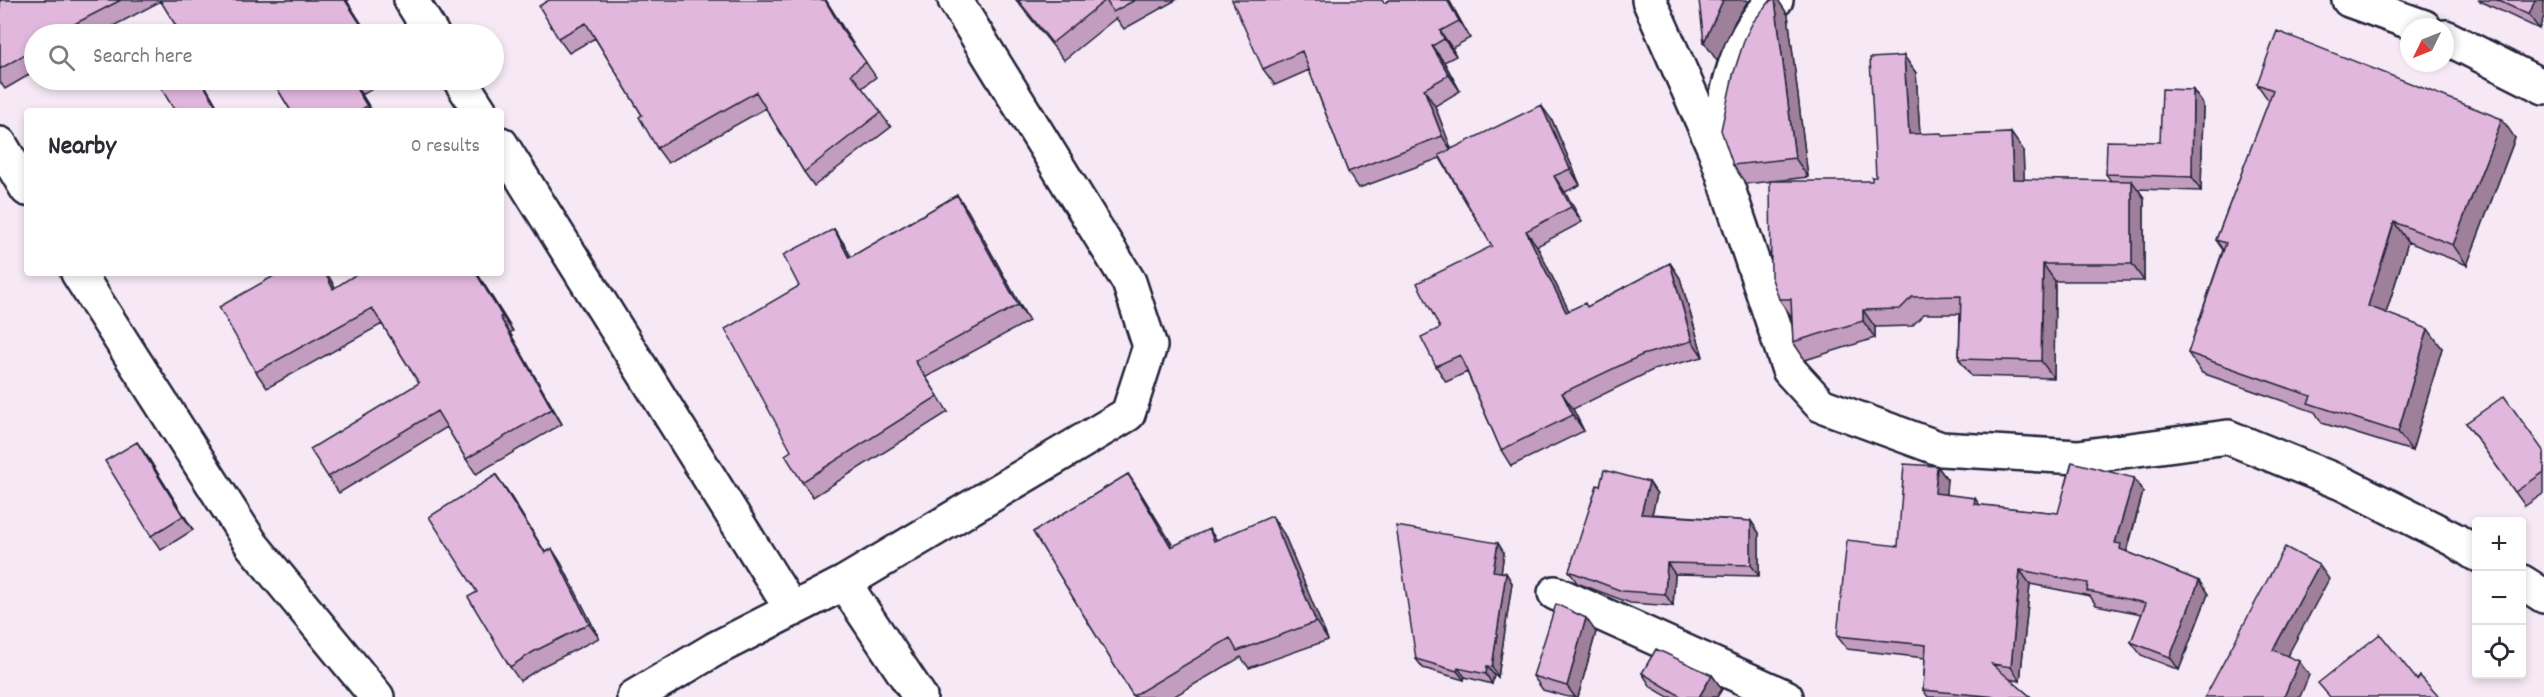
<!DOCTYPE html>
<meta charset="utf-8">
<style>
:root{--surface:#fff;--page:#f2f2f3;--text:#2b2b33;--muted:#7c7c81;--line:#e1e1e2}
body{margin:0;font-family:Dekko,sans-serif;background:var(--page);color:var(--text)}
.controls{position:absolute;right:18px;bottom:18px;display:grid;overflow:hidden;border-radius:6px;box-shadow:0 3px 9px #0003}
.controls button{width:54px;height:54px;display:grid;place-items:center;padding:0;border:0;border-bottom:2px solid var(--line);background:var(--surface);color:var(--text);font:30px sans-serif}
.compass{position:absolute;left:2400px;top:18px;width:54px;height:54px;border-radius:50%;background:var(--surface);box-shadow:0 3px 9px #0003;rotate:227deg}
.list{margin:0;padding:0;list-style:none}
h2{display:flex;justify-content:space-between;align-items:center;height:78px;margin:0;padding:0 24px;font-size:26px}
h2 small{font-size:20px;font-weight:400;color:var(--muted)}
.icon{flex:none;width:33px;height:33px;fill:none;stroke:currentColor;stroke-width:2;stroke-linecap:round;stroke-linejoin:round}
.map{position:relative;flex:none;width:2544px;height:697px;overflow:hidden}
.search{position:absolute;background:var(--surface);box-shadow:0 3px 9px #0003;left:24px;top:24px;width:480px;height:66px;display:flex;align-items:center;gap:15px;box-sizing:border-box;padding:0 21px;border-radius:33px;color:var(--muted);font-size:22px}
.panel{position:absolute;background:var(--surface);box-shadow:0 3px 9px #0003;left:24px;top:108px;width:480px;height:168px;border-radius:6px}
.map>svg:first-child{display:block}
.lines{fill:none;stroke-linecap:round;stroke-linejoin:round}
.minor-casing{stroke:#22223b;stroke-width:38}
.minor{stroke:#fff;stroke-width:33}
.wall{fill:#c29dbf;stroke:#22223b;stroke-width:1.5}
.shaded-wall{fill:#9e809b;stroke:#22223b;stroke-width:1.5}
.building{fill:#e1b7de;stroke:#22223b;stroke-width:1.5}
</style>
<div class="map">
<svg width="2544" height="697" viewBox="0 0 2544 697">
<rect width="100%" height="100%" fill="#f6e9f5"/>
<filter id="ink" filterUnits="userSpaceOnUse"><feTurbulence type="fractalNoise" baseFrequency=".0167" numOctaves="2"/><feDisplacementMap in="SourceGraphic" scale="12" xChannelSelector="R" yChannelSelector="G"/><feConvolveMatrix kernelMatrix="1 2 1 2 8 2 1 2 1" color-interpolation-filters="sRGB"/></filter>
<g filter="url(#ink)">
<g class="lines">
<g class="minor-casing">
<path id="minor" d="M411,0L432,34
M1649,0L1715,150L1789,370L1821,405L1941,449L2078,457L2228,437L2344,484L2455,540L2476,554
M2349,0L2424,27
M2445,37L2544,87
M460,80L480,111
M0,144L27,189
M501,144L792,610
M1715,150C1726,99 1734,35 1776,0
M78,273L252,545L377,697
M2522,582L2544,596
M844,583L920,697
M1555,593L1786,697
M634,697L715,649L844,583L1128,414L1150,346L1129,282L955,0"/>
</g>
<use href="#minor" class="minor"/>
</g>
<path class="wall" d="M0,0H349L347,1L368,34H181L161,1L98,34H34V72L5,89L0,82Z
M549,0L854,45L876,77L862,88L891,127L814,186L804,172L766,108L668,163L657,148L642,115L595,38L569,53L558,38Z
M1016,0H1176L1124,29L1116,18L1064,60Z
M1390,0H1449L1470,38L1452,48L1456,56L1444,62L1460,91L1435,106L1451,149L1552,120L1580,185L1565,192L1582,222L1537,246L1569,311L1587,307L1670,263L1680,278L1703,357L1653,370L1573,409L1584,431L1511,466L1501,450L1467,372L1446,382L1436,366L1440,328L1492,246L1440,158L1359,188L1348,172L1309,70L1275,85L1263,69Z
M1771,0H1778L1788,15L1808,177L1746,184L1733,165Z
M2478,0H2544L2539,29Z
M1904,56L1916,73L1920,134L1944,136L2011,133L2023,150L2024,180L2111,181L2106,174L2160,142L2193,90L2203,104L2201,191L2138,189L2144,198V281H2055L2054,378L1971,376L1959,359L1960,314H1924L1912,326L1875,327V338L1805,360L1793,342L1792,316H1791L1779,299L1876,177Z
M209,80H216L211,83Z
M272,80H387L362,95L372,111H291Z
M2257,84L2515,138L2467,265L2408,242L2386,313L2442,348L2412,451L2322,423L2315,412L2202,373L2188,353L2223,250L2216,240L2269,101Z
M957,195L968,211L1029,321L926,377L948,412L813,497L802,482L791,451L799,286L834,229L844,244L851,257Z
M279,273H327L335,288L477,273L513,331L510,333L562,424L476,474L466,459L447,427L339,493L328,477L419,383L382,324L267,388L256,372Z
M2466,423L2544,452V493L2525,506Z
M147,456L193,530L161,550L151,536Z
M1937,466L1947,479L1945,494L1979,505L2058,513L2134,478L2143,492L2127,552L2199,581L2208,594L2179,670L2141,655L2131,642L2142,614L2096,605L2090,596L2030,584L2020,681L2009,679L2031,697H1928L1923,690L1925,658L1847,649L1837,636L1898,546Z
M1128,474L1140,492L1173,546L1217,540L1284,534L1328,640L1249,668L1241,657L1173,697H1134L1033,532Z
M496,475L506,489L545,552L552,549L561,563L599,638L543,666L520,681L510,667L477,592Z
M1649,482L1657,494L1652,514L1751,521L1759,533V576L1675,574L1673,606L1630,603L1577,583L1569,571L1600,486Z
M1504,553L1501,572L1506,573L1512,583L1498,677L1494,675L1492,684L1465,677L1464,680L1423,668L1416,659Z
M1596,632L1578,697H1568L1543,690L1533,676Z
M1642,673L1712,675L1722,689L1717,697H1668L1651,687Z"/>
<path class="shaded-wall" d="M345,0H346L368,34H367Z
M825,0H826L857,50L846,36Z
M1447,0H1449L1470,38L1459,21Z
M1723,0H1747L1748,1L1735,21L1717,61L1704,42Z
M1775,0H1778L1788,15L1808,177L1795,158Z
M2535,0H2544V17L2539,29L2529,15Z
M1440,31L1452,48L1456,56L1444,39Z
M1432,46L1444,62L1460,91L1449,75Z
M1904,56L1916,73L1921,151L1909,134Z
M201,80H202L220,111H219Z
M351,80L362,95L372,111L367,106Z
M1424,89L1435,106L1453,153L1442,136Z
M2193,90L2203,104L2201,191L2192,177Z
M1541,105L1552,120L1580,185L1570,169Z
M2502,119L2515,138L2467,265L2453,245Z
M2011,133L2023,150L2025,196L2013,179Z
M1554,176L1565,192L1582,222L1571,207Z
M2132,181L2144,198V281L2132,264Z
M957,195L968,211L1029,321L1018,305Z
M2394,222L2408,242L2382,326L2368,306Z
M834,229L844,244L859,274L849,258Z
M1526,231L1537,246L1577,327L1566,312Z
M1670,263L1680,278L1703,357L1692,341Z
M2043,264L2055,281L2054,378L2041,361Z
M325,273H327L344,304L333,289Z
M476,273H477L513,331L502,316Z
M1863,310L1875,327V338L1863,321Z
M500,317L510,333L562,424L552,409Z
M2428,329L2442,348L2412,451L2398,432Z
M1562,393L1573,409L1584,431L1573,415Z
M137,442L147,456L193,530L183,516Z
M1937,466L1947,479L1945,507L1935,493Z
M1128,474L1140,492L1184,564L1171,547Z
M496,475L506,489L554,567L545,553Z
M2134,478L2143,492L2126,553L2129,563L2115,543Z
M1649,482L1657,494L1649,525L1641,514Z
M1975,498L1984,512L1974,504Z
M1272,516L1284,534L1328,640L1316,622Z
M1751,521L1759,533V576L1751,565Z
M1209,529L1221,546L1214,541Z
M1498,543L1504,553L1500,580L1493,571Z
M552,549L561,563L599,638L589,624Z
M1667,563L1675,574L1673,606L1665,594Z
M2319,565L2329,579L2283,664L2273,650Z
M2020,570L2030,584L2020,681L2011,667Z
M1506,573L1512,583L1498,677L1492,667Z
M2199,581L2208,594L2179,670L2170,657Z
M1586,618L1596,632L1578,697H1575L1567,686Z
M2299,661L2309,675L2300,697H2284Z
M1487,666L1494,675L1492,684L1486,674Z
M1458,668L1465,677L1464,680L1457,671Z
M1712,675L1722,689L1717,697H1699Z"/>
<path class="building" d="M0,0H121L55,34H34V49L0,69Z
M160,0H345L367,34H181Z
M549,0H825L846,36L866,62L851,74L881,112L804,172L756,92L657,148L639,117L642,115L586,23L558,38L539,6Z
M1018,0H1135L1113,12L1106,0L1052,43Z
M1232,0H1382L1384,3L1390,0H1447L1459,21L1440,31L1444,39L1432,46L1449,75L1424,89L1442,136L1348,172L1302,51L1263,69Z
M1699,0H1723L1704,42Z
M1771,0H1775L1795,158L1733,165L1721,130L1733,75L1745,38L1753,22Z
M2497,0H2535L2529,15Z
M2277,31L2502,119L2453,245L2394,222L2368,306L2428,329L2398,432L2308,403L2311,396L2188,353L2226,243L2216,240L2273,90L2257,84Z
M1904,56L1909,134L1942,133V136L2011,133L2013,179L2132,181V264H2043L2041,361L1959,359L1961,296L1912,297L1900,309L1863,310V321L1793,342L1791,299H1779L1771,276L1770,181H1872V177H1876L1870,58Z
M156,80H201L219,111H175Z
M272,80H351L367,106L359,111H291Z
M2162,89L2193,90L2192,177L2106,174L2107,141L2160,142Z
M1541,105L1570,169L1554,176L1571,207L1526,231L1566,312L1585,303L1587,307L1670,263L1692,341L1642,355L1562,393L1573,415L1501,450L1460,355L1436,366L1421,337L1440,328L1417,283L1492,246L1439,155Z
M957,195L1018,305L915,361L938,396L802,482L785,455L791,451L725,329L799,286L783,255L834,229L849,258Z
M279,273H325L333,289L358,273H476L502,316L500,317L552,409L466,459L437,411L328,477L310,449L419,383L372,308L256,372L219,307Z
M2504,396L2544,452V472L2515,492L2466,423Z
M137,442L183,516L151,536L105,461Z
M2072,462L2134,478L2115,543L2121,544L2120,549L2199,581L2170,657L2131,642L2146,603L2087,591L2088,583L2020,570L2011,667L1992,664L2031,697H1998L1923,690L1926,645L1837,636L1847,540L1898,546L1904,464L1937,466L1935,493L1975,498L1974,504L2058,513Z
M1604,470L1649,482L1641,514L1751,521V565L1667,563L1665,594L1622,591L1569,571L1597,485L1600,486Z
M1128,474L1171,547L1209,529L1214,541L1272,516L1316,622L1237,651L1230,638L1133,696L1033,532Z
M496,475L545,553L552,549L589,624L533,652L510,667L468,597L477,592L429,517Z
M1396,526L1498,543L1493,571L1506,573L1492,667L1487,666L1486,674L1458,668L1457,671L1416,659Z
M2285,547L2319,565L2273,650L2299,661L2284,697H2205Z
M1556,604L1586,618L1567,686L1533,676Z
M2380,634L2417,680L2420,676L2439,697H2330L2318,683Z
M1656,649L1712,675L1699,697H1682L1642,673Z"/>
</g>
</svg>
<div class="controls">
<button>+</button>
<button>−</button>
<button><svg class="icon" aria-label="locate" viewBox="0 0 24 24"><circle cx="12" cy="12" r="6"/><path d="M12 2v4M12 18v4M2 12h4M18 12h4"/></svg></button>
</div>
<svg class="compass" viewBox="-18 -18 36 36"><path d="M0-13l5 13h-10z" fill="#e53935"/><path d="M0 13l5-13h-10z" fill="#7c7c81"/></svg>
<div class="search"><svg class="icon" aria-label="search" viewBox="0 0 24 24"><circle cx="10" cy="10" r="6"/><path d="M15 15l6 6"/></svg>Search here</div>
<section class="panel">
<h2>Nearby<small>0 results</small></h2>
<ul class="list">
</ul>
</section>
</div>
